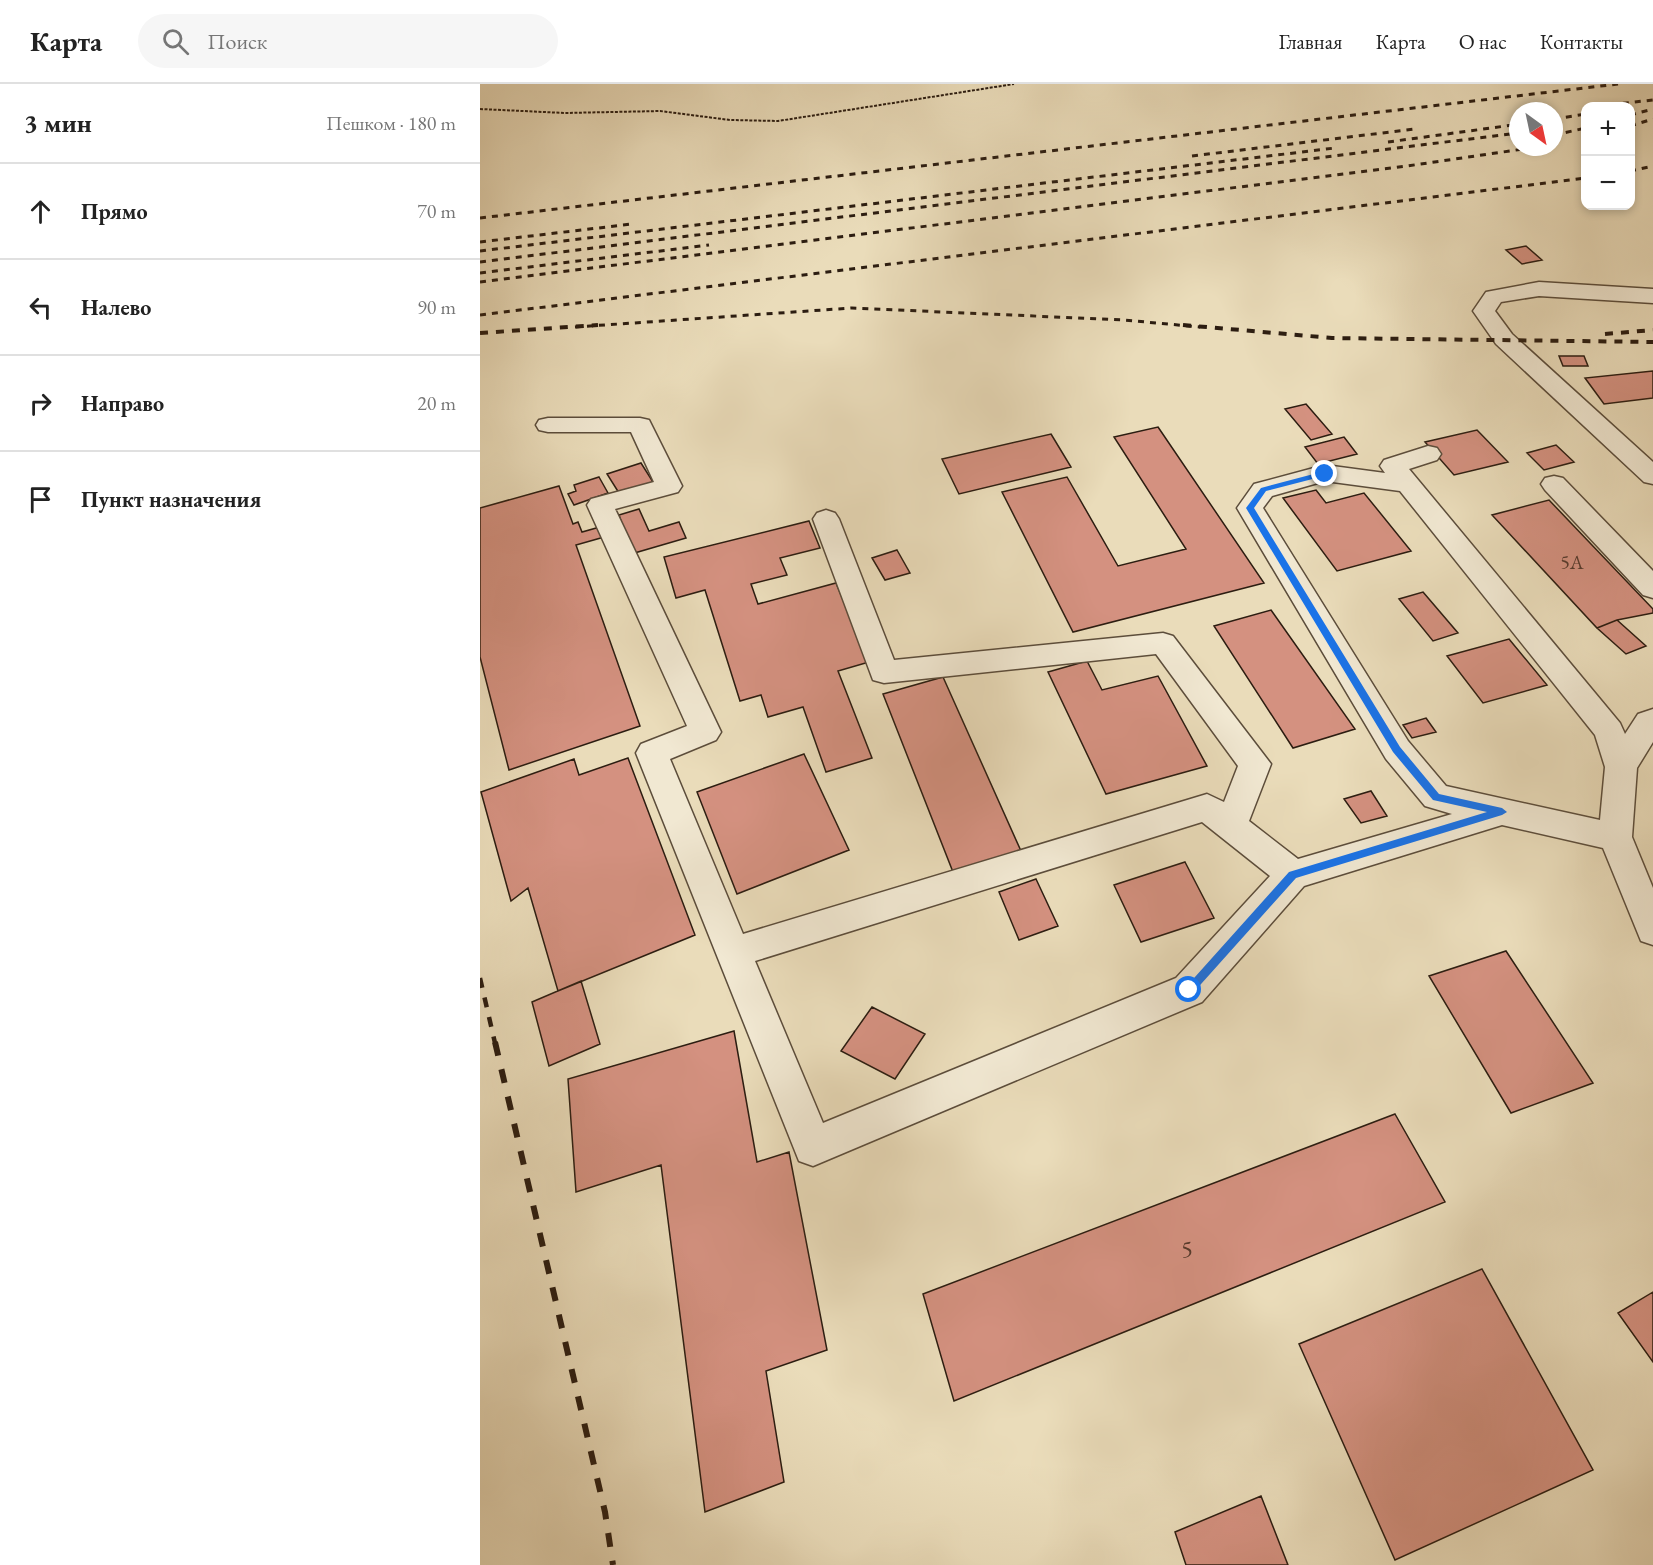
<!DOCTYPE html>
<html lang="ru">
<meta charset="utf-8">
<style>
:root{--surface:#fff;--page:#f6f6f6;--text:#222;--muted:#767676;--line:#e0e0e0}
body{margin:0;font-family:"EB Garamond",serif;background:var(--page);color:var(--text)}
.controls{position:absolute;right:18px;top:18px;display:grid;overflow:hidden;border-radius:12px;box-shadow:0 3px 9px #0003}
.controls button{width:54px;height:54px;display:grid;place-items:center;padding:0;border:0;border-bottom:2px solid var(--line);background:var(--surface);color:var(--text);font:30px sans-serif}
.compass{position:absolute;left:1029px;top:18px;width:54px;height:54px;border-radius:50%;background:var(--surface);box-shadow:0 3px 9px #0003;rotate:147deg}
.stop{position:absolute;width:18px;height:18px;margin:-14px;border:4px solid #1a73e8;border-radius:50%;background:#fff}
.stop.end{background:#1a73e8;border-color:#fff;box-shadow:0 2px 6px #0008}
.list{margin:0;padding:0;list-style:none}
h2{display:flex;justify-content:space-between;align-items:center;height:78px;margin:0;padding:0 24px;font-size:26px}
h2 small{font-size:20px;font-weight:400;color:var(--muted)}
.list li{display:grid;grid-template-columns:39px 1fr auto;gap:18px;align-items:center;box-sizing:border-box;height:96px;padding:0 24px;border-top:2px solid var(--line)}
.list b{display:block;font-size:22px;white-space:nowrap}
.list em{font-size:20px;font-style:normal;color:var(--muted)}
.icon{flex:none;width:33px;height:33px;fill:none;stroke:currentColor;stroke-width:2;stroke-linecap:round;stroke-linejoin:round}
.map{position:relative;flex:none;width:1173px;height:1481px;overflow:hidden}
header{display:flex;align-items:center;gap:36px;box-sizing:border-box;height:84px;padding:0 30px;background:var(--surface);border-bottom:2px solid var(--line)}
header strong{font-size:28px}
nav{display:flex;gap:33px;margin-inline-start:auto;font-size:21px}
.search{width:420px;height:54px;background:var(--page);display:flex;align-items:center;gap:15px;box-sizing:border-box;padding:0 21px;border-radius:33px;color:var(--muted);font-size:22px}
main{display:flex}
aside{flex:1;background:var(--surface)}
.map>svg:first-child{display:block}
.building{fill:#d49180;stroke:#2c1d11;stroke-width:1.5}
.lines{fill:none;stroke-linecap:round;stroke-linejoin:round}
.minor-casing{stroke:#5c4d3b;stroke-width:3}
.path{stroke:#2c1d11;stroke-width:2;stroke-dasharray:3 1.5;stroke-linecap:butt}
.minor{fill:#f1e8d2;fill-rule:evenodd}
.rail-far3{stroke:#2c1d11;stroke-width:3;stroke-dasharray:6 6;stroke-linecap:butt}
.rail-far2{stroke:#2c1d11;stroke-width:4;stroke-dasharray:8 8;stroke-linecap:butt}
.rail-far1{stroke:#2c1d11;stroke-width:4.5;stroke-dasharray:10 10;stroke-linecap:butt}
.rail{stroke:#2c1d11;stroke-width:6;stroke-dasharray:14 14;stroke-linecap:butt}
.route{fill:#1a73e8}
.labels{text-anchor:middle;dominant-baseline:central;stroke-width:5;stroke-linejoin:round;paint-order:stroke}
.number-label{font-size:20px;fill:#563a2d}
.near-number-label{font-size:24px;fill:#563a2d}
</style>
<header>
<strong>Карта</strong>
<div class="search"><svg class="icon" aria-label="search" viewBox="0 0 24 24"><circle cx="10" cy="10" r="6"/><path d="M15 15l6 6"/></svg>Поиск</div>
<nav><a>Главная</a><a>Карта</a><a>О нас</a><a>Контакты</a></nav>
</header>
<main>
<aside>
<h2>3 мин<small>Пешком · 180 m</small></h2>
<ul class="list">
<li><svg class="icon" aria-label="ahead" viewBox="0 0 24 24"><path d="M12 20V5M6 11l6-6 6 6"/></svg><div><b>Прямо</b></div><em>70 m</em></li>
<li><svg class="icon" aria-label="left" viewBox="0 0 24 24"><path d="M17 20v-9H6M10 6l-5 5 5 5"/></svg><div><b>Налево</b></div><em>90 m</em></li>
<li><svg class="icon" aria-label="right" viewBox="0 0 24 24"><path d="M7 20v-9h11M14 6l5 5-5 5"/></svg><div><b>Направо</b></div><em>20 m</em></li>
<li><svg class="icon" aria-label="arrive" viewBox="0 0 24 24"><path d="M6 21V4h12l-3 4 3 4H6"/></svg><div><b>Пункт назначения</b></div></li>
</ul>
</aside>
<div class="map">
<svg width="1173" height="1481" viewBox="0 0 1173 1481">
<rect width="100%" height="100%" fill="#eadcba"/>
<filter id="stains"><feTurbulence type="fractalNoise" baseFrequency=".00333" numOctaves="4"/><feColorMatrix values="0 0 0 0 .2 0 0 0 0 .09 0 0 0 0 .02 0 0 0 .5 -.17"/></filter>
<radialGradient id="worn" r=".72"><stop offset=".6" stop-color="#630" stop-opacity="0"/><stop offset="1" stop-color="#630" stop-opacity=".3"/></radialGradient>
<path class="building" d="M1046,162L1062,176L1042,180L1026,166Z
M1079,272H1104L1108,282H1083Z
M1173,287V314L1124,320L1105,294Z
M826,320L852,350L831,356L805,325Z
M678,343L784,499L593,548L522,408L587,393L638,482L706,465L634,353Z
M997,346L1028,378L974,391L945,358Z
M571,350L591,383L479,410L462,375Z
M864,353L877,370L838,380L825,363Z
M1076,361L1094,378L1064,386L1047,369Z
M161,379L173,398L139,409L127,390Z
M119,393L128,409L94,421L88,410L96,407L94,401Z
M79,402L93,440L98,438L102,448L141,437L139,431L159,425L169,447L199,438L206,454L151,470L142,448L96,461L160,642L29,686L0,573V424Z
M836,406L846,419L884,409L931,467L857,487L803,414Z
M1069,416L1173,525V529L1137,536L1117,544L1012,431Z
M329,437L340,464L300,474L307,491L271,500L278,520L356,499L389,578L358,587L392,674L346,688L323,623L288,633L281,611L260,617L225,506L196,514L184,473Z
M417,466L430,489L405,496L392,474Z
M943,508L978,549L953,557L919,515Z
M791,526L875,645L813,664L734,542Z
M1137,536L1166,562L1146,570L1117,544Z
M1029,555L1067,601L1003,619L967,572Z
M607,577L622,606L678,592L727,682L626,710L568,588Z
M463,593L541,767L473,788L403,610Z
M946,634L956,648L932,654L923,641Z
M324,670L369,766L257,810L217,708Z
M148,674L215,851L78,907L48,804L31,817L1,708L94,675L99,691Z
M891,707L907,732L881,739L864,715Z
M705,778L734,834L661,858L634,801Z
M556,795L578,842L539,856L519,808Z
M1026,867L1113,999L1031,1029L949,892Z
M101,897L120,960L69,982L52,918Z
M392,923L445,950L415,995L361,967Z
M254,947L277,1078L309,1068L347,1266L286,1287L304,1398L225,1428L181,1081L96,1108L88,995Z
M915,1030L965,1118L474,1317L443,1210Z
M1002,1185L1113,1386L915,1476L819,1260Z
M1173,1208V1278L1138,1229Z
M781,1412L808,1481H706L695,1448Z"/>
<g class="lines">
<g class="minor-casing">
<path id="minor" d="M1059,198L1173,205V219L1059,212L1021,218L1015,227L1032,250L1173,378V400L1164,398L1016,260L993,227L1006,208Z
M68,334H160L169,336L202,402L198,408L135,425L241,648L236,656L190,675L263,850L727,710L744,718L758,682L676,570L404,599L393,596L333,435L337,429L346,426L355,429L359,435L414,576L683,549L693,552L791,680L769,737L818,775L972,730L945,722L906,675L757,424L774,400L845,381L905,389L900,382L904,376L948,362L957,364L961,370L957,376L929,385L1140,639L1145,650L1158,630L1173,625V658L1157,684L1152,753L1173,804V861L1161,857L1123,764L1022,741L824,802L722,918L333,1082L319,1077L156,669L161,660L207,642L107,421L111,415L174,398L151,348H68L59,346L56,341L59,336ZM845,397L920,407L1115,651L1125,683L1120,736L966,702L928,657L783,424L792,412ZM722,738L790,792L696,894L343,1039L275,877Z
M1074,392L1083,394L1173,487V514L1163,511L1065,406L1061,400L1065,394Z"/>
</g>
<path class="path" d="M0,25L85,29L180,27L250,36L298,37L534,0"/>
<use href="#minor" class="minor"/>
<path class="rail-far3" d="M1119,22L1173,16
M1150,31L1173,25
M1074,35L1106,30
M1150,42L1173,35
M1074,51L1106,44
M908,58L1033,41
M712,72L935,45
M1150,87L1173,82
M0,134L1138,0
M0,158L152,140
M0,167L855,64
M0,178L1038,49
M0,189L229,161
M0,198L927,82L1057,63
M0,231L1106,94
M95,243L372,224L644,236L720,243"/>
<path class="rail-far2" d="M703,241L852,254L1173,258
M0,249L118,241
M1125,250L1173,246"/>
<path class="rail-far1" d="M0,894L15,959"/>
<path class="rail" d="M15,958L125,1428L133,1481"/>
</g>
<path class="route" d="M845,387L848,388V391L786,407L774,424L920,663L959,710L1022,724L1027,728L1022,731L816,794L713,909L709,911L706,909V903L809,788L1007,728L953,716L913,668L766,424L781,404Z"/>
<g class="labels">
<g class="number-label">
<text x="1092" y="478">5А</text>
</g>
<g class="near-number-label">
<text x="707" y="1164">5</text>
</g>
</g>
<rect width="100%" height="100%" filter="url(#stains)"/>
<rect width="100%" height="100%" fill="url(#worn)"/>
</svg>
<div class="controls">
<button>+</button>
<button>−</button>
</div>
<svg class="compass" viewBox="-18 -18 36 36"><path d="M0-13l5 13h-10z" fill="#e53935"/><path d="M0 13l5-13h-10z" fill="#767676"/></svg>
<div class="stop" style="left:709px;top:906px"></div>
<div class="stop end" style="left:845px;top:390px"></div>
</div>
</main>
